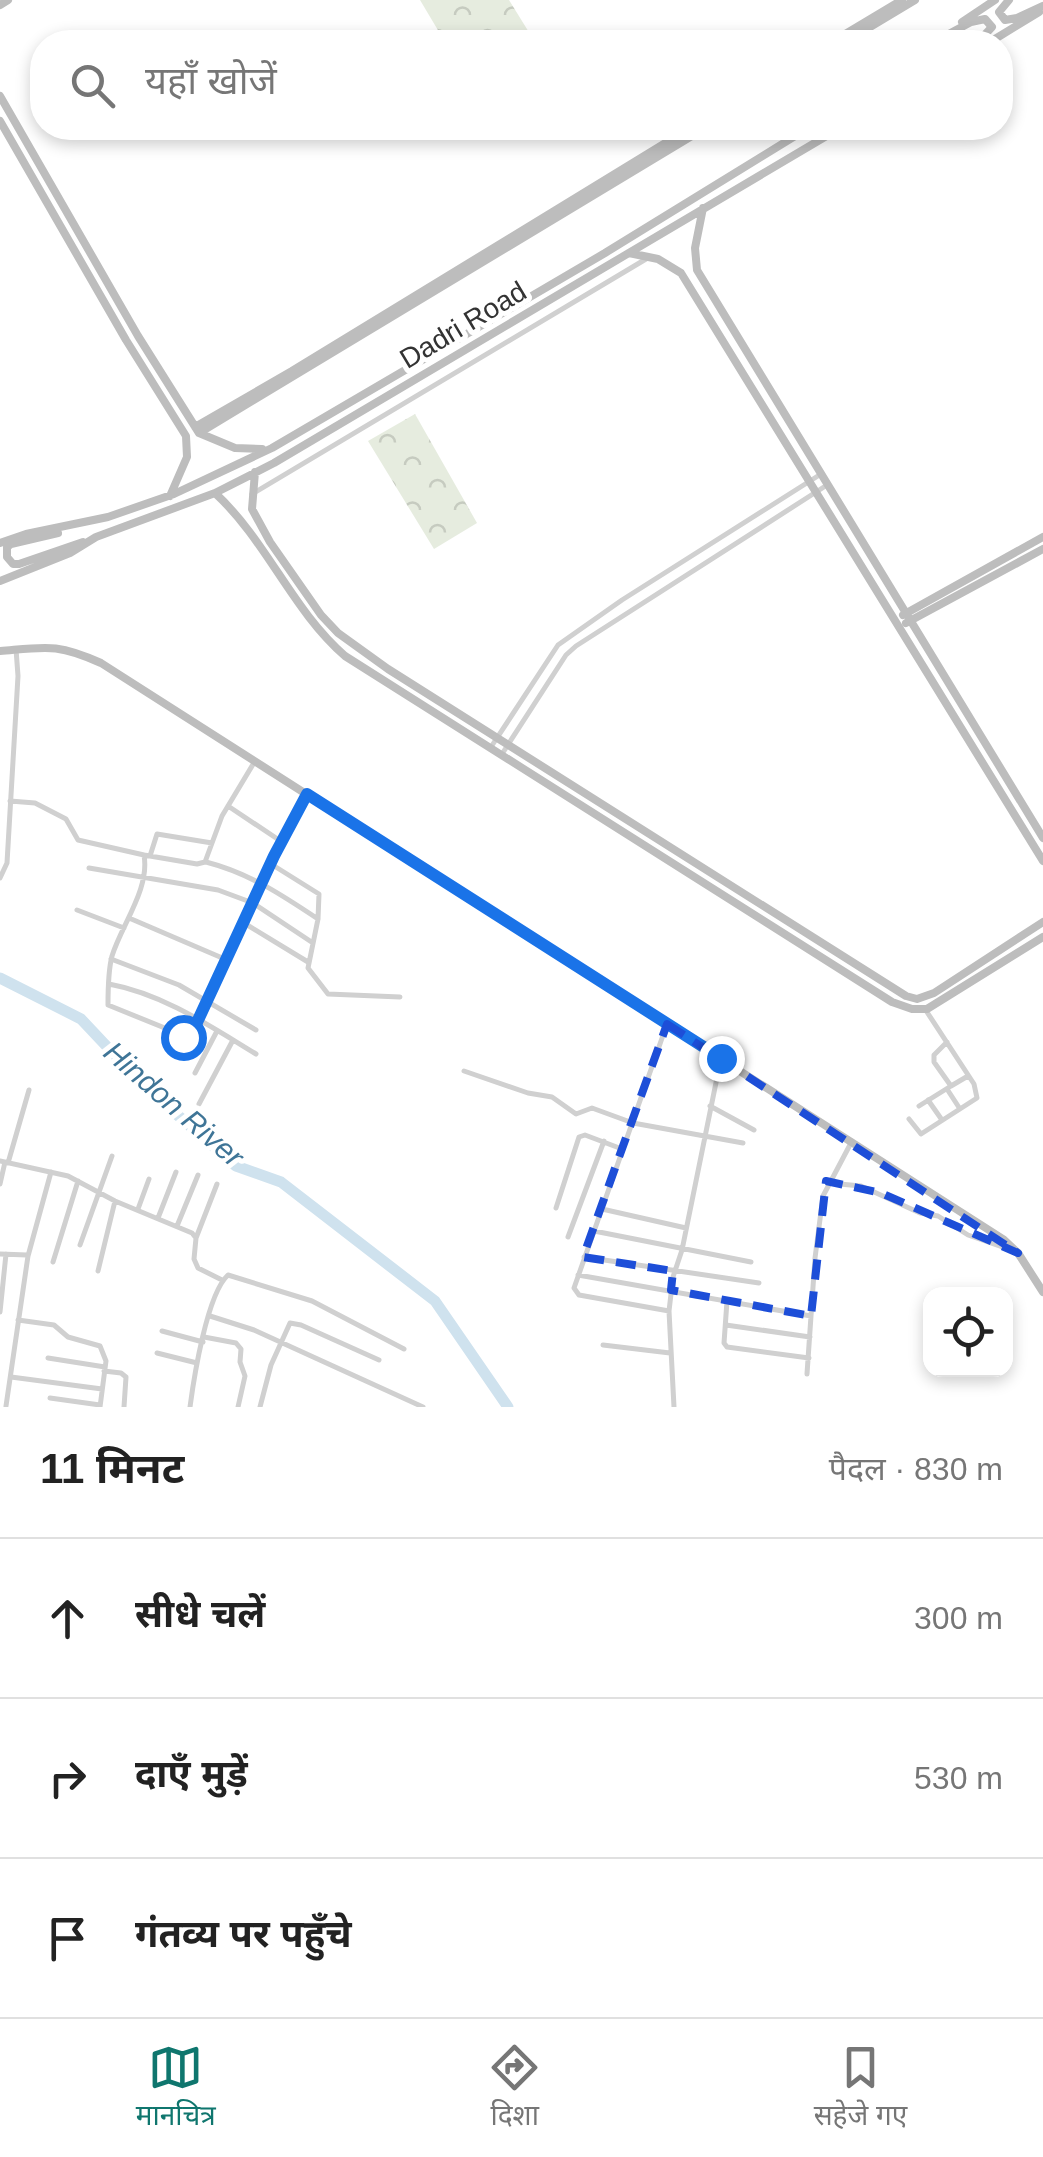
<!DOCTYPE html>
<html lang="hi">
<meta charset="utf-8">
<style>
:root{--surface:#fff;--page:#f6f6f6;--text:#222;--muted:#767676;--line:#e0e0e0;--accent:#0f766e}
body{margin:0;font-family:Helvetica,"Noto Sans Devanagari",sans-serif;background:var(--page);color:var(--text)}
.controls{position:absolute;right:30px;bottom:30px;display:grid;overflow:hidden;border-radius:20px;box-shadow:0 5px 15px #0003}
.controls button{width:90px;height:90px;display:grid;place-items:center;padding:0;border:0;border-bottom:2px solid var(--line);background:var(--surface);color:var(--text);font:50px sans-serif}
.stop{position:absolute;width:30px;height:30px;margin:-22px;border:8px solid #1a73e8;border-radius:50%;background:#fff}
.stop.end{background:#1a73e8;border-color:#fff;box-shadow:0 2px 10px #0008}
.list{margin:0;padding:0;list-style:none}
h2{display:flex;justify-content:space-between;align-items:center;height:130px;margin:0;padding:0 40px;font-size:42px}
h2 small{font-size:32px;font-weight:400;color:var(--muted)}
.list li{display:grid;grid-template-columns:65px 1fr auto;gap:30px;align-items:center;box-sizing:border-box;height:160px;padding:0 40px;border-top:2px solid var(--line)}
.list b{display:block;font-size:38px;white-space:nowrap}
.list em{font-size:32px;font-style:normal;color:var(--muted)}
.icon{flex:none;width:55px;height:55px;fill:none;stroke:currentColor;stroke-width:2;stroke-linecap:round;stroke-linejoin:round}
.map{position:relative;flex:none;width:1043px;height:1407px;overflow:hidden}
.search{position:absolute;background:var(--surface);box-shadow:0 5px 15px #0003;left:30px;right:30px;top:30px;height:110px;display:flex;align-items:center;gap:25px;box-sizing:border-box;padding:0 35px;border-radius:40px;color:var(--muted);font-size:38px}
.sheet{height:610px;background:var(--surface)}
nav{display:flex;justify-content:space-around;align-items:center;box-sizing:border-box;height:140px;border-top:2px solid var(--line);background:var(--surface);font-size:28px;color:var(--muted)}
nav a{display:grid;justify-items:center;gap:5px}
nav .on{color:var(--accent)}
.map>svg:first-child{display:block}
.park{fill:url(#park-crowns)}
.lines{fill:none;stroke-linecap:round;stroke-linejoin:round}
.river{stroke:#cfe2ee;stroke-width:11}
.street{stroke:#d0d0d0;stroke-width:5}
.secondary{stroke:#bdbdbd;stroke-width:8}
.route{stroke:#1a73e8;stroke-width:12}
.marked{fill:none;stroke:#1d4ed8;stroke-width:8;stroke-dasharray:20 12;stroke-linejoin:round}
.labels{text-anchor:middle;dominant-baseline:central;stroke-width:10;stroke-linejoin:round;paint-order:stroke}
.street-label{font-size:28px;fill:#333;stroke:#fff}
.water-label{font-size:30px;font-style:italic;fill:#3f7597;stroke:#fff}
</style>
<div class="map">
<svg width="1043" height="1407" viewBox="0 0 1043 1407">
<defs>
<pattern id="park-crowns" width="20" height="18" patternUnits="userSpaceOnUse" patternTransform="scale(2.5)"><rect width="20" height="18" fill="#e6ecdf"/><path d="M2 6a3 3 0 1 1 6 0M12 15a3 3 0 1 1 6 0" fill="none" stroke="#c6cbc0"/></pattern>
</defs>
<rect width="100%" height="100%" fill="#fff"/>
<path class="park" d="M420,0H509L535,42H445Z
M415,414L477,523L434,549L368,441Z"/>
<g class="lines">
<path class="river" d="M0,978L81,1019L144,1086L236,1166L281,1182L435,1301L508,1407"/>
<path class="street" d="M252,494L646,259
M491,747L558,645L622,600L821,474
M502,754L566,655L576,646L827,485
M10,801L35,803L66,819L78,840L144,855C150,889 122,924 112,956C108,971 108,989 108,1005L187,1037L193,1031L274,856L307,794
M228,806L282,842
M144,855L197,864L205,862L222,816L255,761
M150,856L157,834L212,843
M206,862C249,873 282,895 318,919
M271,864L319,894L318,919L308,968L328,994L400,997
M89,868L218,890L253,903L313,943
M0,878L7,863L18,676L16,649
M77,910L124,928
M129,918L227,960
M244,923L308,962
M111,959L179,985L256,1030
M109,984C163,994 210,1026 256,1054
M667,1024L574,1288L579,1295L669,1311
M464,1071L528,1093L552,1097L576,1114L592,1108L633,1123L743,1143
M195,1073L217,1031
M951,1086L968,1076
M947,1089L960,1109
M928,1100L942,1120
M199,1104L233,1040
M710,1106L754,1130
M919,1106L951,1086L934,1062V1055L947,1042
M909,1119L921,1134L977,1098L974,1084L925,1009
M0,1161L68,1176L115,1201L192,1233L196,1238L194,1259L198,1268L222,1280
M8,1163L29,1090
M829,1183L861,1186L920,1213L938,1216L968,1235L1011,1250
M0,1184L5,1162
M556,1208L579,1137L585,1135L622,1149
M138,1209L149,1179
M602,1209L686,1228
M158,1218L176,1172
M177,1226L198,1175
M594,1231L751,1262
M568,1237L604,1141
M196,1238L217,1184
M80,1245L112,1156
M0,1254L27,1255
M584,1257L759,1283
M53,1262L78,1181
M98,1271L115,1201
M578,1275L811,1316
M727,1301L724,1343L727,1347L809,1358
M0,1312L6,1254
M210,1316L254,1330L423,1407
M18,1320L54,1325L68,1337L100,1346L106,1361L100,1407
M726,1325L810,1337
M162,1331L203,1342
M204,1337L236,1343L241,1349L240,1362L245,1376L238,1407
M603,1345L670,1353
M157,1353L197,1363
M48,1358L105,1367
M104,1371L121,1373L126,1377L124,1407
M807,1374L815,1258L823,1196L852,1141
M11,1377L102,1389
M50,1398L100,1405
M6,1406L28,1256L51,1172
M190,1407C194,1377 207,1294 228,1275L312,1301L404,1349
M260,1407L271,1365L290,1323L301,1325L379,1360
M674,1407L669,1311L673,1277L682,1250L721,1058"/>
<path class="secondary" d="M1009,0L999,12L1005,20L1017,18L1043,6
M0,5L8,0
M962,22L995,0
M832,42L902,0
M845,42L915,0
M934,42L971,22L985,19L992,27L978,42
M990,42L1039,12
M0,96L138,336L199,433L235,448L262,449
M0,121L126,340L186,436L187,457L170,496
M703,208L695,248L697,270L1043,838
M629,253L658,259L681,273L1043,861
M195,427L292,371L690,128
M199,433L705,128
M255,472L252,509L270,542L321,615L338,633L388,669L906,996L917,999L934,993L1043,922
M215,493C267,541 292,610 345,656L892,1002L912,1009H927L1043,937
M58,533L11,544L7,547V557L13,564H19L83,542
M0,543L26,534L108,517L174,494L272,448L605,253L808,128
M0,581L70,553L96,537L215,493L274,463L840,128
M903,615L1043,537
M906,623L1043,549
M0,651C46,647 57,643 101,663L1003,1239L1018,1253L1043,1292"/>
</g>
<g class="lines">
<path class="route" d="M183,1037L193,1031L274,856L307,794L721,1058"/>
</g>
<path class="marked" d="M667,1024L1018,1253L881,1193L826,1181L811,1316L671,1290L673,1271L583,1257Z"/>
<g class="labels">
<g class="street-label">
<text transform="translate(463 325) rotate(-31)">Dadri Road</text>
</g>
<g class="water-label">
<text transform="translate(174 1104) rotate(41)">Hindon River</text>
</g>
</g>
</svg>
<div class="controls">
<button><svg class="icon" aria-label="locate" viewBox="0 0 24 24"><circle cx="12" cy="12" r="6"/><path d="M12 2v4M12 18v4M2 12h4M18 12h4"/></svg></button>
</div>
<div class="stop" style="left:183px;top:1037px"></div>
<div class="stop end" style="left:721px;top:1058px"></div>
<div class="search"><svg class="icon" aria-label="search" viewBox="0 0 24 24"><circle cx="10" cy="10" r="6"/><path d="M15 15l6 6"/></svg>यहाँ खोजें</div>
</div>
<section class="sheet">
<h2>11 मिनट<small>पैदल · 830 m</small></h2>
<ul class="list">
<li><svg class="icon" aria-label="ahead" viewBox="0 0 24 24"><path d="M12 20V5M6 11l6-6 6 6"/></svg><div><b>सीधे चलें</b></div><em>300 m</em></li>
<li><svg class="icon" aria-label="right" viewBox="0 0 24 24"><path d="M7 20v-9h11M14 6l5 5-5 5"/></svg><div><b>दाएँ मुड़ें</b></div><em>530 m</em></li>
<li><svg class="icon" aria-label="arrive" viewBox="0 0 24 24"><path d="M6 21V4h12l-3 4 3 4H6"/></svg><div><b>गंतव्य पर पहुँचे</b></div></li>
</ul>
</section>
<nav>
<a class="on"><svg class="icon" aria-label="map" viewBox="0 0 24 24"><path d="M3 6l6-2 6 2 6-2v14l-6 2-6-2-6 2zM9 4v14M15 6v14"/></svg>मानचित्र</a>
<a><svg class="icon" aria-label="directions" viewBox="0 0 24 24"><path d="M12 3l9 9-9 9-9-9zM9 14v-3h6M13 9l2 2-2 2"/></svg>दिशा</a>
<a><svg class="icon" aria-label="saved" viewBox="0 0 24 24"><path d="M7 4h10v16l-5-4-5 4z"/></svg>सहेजे गए</a>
</nav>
